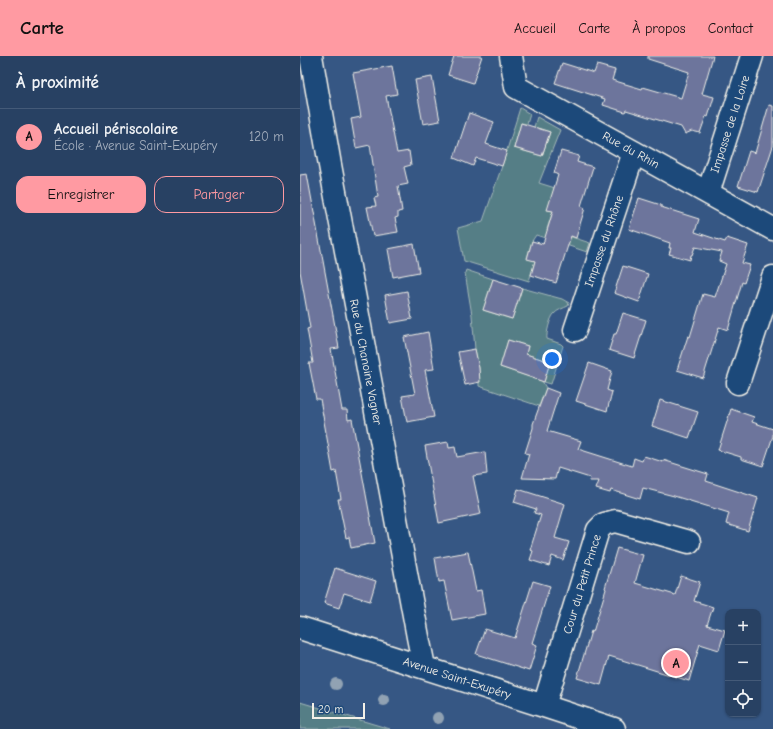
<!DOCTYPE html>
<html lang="fr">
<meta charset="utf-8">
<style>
:root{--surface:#284163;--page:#304869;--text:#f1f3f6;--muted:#a5afbe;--line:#445a78;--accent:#ff9aa2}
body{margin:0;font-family:"Comic Neue",sans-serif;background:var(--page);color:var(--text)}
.controls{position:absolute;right:12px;bottom:12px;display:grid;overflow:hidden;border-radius:8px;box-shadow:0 1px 3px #0004}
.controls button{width:36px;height:36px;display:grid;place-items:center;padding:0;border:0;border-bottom:1px solid var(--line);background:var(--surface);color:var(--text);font:20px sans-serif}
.scale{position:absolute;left:12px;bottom:10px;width:53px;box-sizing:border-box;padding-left:4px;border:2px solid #f4f1e8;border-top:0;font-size:11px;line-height:14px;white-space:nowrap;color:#f4f1e8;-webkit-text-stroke:3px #1f4a7a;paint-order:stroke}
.you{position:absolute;left:252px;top:303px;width:14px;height:14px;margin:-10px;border:3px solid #fff;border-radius:50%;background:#1a73e8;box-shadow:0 0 0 6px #1a73e833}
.badge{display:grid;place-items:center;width:26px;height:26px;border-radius:50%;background:var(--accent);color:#111;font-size:13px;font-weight:700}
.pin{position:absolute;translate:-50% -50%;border:2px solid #fff;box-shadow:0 1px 4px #0006}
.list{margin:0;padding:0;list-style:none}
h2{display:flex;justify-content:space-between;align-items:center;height:52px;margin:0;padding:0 16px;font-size:17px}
h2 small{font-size:13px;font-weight:400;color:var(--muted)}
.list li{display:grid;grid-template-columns:26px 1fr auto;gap:12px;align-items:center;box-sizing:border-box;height:56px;padding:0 16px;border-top:1px solid var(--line)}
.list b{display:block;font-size:15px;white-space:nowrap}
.list p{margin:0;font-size:13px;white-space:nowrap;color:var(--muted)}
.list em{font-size:13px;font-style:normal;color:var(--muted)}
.actions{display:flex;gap:8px;padding:12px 16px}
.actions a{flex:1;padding:9px 0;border:1px solid var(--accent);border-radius:12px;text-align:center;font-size:14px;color:var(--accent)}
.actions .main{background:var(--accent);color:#111}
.icon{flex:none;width:22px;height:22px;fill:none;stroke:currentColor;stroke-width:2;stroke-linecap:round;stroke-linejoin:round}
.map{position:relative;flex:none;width:473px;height:673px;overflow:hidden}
header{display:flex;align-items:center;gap:24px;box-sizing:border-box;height:56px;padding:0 20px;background:var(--accent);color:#111}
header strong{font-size:19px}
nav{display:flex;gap:22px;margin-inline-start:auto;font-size:14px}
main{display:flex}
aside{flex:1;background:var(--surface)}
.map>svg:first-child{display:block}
.green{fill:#557e86;stroke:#a4b8b7}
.building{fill:#6d759c;stroke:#f4f1e8}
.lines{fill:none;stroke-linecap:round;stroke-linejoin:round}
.minor-casing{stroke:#f4f1e8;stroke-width:25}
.minor{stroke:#1f4a7a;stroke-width:22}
.tree{fill:#91a2b3}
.labels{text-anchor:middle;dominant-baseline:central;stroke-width:3.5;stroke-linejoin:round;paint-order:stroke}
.street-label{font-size:12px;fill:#f4f1e8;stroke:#1f4a7a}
</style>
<header>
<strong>Carte</strong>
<nav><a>Accueil</a><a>Carte</a><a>À propos</a><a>Contact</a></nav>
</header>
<main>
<aside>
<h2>À proximité<small></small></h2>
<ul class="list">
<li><span class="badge">A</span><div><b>Accueil périscolaire</b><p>École · Avenue Saint-Exupéry</p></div><em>120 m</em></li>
</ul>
<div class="actions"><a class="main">Enregistrer</a><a>Partager</a></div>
</aside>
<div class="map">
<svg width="473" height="673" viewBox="0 0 473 673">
<rect width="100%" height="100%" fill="#365784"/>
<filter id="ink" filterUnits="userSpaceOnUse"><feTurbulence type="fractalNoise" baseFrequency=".025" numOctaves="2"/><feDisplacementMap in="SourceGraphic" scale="8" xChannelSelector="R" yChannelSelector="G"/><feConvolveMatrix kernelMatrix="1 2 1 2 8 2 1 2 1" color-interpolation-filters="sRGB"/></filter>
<g filter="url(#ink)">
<path class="green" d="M220,52L230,58L227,68L221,67L214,92L242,100L250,76L234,71L237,61L260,74L239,127L255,132L248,154L253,155L247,173L290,187L287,196L236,179L232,185L227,202L235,205L229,225L164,205L158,172L183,165L202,110Z
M166,214L193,223L183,254L212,263L222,232L262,243L269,247L268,250C264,252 257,254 254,258C250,262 246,278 247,283L261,288L263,290L251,328L244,326L250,306L226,298L228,290L208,284L200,311L242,325L246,332L239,350L179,330V312L175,293L172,259L165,217Z
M0,646L90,673H0Z"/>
<path class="building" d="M154,0H182L173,27L148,19Z
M348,0H413L402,38L414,41L408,61L406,60L400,77L392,75L385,78L381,71L326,54L325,56L303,49L305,43L255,27L262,7L294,17L297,9L315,14L312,24L342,33L343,31L381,42L389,16L348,3Z
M92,10L97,38L86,40L97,97L109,95L111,109L104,111L108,128L98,130L102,155L98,156V161L95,162L98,176L73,180L67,151L76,150L74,142L78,141L70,89L56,92L51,63L61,61L53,17Z
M132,21L140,65L123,68L115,24Z
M469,49L473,50V90L458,136L438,130L449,95L455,97Z
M169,57L194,66L186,88L207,95L202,110L176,102L173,110L154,102Z
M221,67L250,76L242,100L214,92Z
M261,95L279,100L277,106L293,111L281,150L285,152L281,165L276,182L271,180L256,227L231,219L235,205L227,203L232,185L243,188L253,155L247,154L258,119L254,117Z
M7,118L39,292L31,293L42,354H47L48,364L52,363L75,487L51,492L49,481L46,482L38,443H41L36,415L33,416L20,343H16L9,307H13L7,273L10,272L0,215V119Z
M339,142L361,149V151L399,163L395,176L425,186L427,182L448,189L442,207L450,209L444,227L442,226L428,274L419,271L403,322L377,314L388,280L390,281L403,238L415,241L426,208L419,205L422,196L395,191L392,199H391L390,204L369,198L371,192H369L370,187L329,173Z
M114,188L119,216L93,221L88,193Z
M323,210L348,218L339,246L314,237Z
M193,223L222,232L212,263L183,254Z
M107,235L112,263L90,267L85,239Z
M323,257L346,264L334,302L309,294L314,278H316Z
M128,276L134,313L125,314L134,361L107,366L102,340L115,338L104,281Z
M208,284L228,290L226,298L250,306L244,326L200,311Z
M175,293L179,312L180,326L165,329L158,296Z
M289,307L312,315L307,334L312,336L307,355L276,345Z
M246,332L259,337L247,375L281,385L278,393L332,410L334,402L342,405L344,400L363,406V404L408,418L406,425L458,442L448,475L426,468L429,457L374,440L343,432L340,443L311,434L310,437L296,433L299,425H289L290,422L258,412L255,423L222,422L229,398L225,397L233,372V368Z
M360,344L398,356L389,382L352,370Z
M431,353L454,361L452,366L473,373V380L463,410L441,403V401L418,394Z
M148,386L149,392L155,391L157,401L185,396L187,418L173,420L181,458L139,467L125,390Z
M218,433L265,448L255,482L269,486L263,504L252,500L249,510L230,504L233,495L230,494L241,459L234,457L236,453L214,446Z
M317,492L343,499L335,527L375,539L381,520L400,526L394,545L413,551L407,569L425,574L419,594L400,588L389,625L309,600L301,629L277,622L291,575L293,576L306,533L305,532Z
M168,496L176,535L181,534L185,558L152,564L144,525L139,526L135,502Z
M35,512L76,525L70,545L44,537L39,552L24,547Z
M233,525L250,530L232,587L237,589L229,615L176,598L185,573L215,582Z"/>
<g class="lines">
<g class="minor-casing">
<path id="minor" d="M11,0L30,109L118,581L124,611
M211,0L216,31L473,173
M408,137L452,0
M275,274L334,96
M438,327L473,221
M0,572L244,650L314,673
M244,650L298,474L304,468L315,465L389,486"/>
</g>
<use href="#minor" class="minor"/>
</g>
<g class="tree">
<circle cx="36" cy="628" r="6"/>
<circle cx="84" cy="644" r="6"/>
<circle cx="138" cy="662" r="6"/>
</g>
</g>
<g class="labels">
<g class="street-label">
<text transform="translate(430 68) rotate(-72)">Impasse de la Loire</text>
<text transform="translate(331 94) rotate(29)">Rue du Rhin</text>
<text transform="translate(304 185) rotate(-71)">Impasse du Rhône</text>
<text transform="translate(66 306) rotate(79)">Rue du Chanoine Vagner</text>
<text transform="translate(282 528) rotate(-73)">Cour du Petit Prince</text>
<text transform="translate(157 622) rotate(18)">Avenue Saint-Exupéry</text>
</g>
</g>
</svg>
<div class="controls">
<button>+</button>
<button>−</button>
<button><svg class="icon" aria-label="locate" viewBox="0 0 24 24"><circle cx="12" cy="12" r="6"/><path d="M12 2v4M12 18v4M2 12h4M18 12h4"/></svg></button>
</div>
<div class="scale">20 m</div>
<div class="you"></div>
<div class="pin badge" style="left:376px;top:607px">A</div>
</div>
</main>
